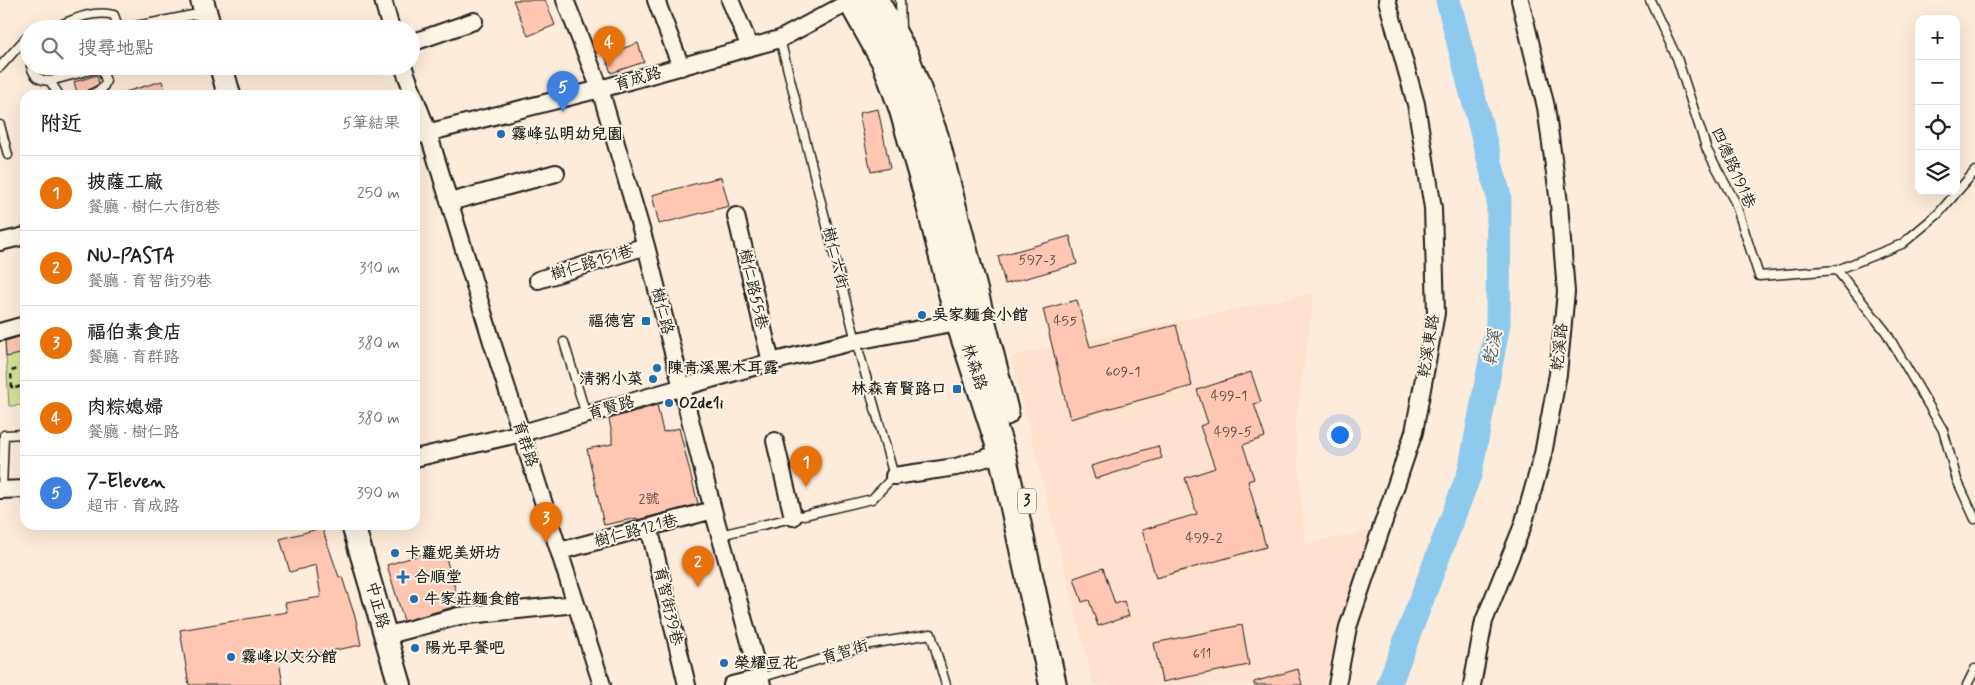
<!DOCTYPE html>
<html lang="zh-TW">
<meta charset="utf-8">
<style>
:root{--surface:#fff;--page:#f6f6f6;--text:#202124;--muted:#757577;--line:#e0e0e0;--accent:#d93025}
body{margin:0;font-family:Mynerve,"LXGW WenKai TC",sans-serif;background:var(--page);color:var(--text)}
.controls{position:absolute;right:15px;top:15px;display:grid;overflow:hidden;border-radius:10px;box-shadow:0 5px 20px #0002}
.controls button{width:45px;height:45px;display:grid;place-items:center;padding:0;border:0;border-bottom:1px solid var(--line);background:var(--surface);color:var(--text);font:25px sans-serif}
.you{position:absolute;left:1339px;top:434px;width:18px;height:18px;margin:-12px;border:4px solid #fff;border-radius:50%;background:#1a73e8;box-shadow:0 0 0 8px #1a73e833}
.badge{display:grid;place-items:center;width:32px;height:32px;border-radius:50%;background:var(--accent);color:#fff;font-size:16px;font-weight:700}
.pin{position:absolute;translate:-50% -41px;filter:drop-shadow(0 1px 2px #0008)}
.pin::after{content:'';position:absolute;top:26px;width:18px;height:15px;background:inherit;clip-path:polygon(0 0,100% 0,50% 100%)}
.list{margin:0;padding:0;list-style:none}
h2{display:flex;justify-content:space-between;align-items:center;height:65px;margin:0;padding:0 20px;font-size:21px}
h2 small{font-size:16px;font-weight:400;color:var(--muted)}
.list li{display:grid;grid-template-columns:32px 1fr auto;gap:15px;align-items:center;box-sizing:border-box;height:75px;padding:0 20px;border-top:1px solid var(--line)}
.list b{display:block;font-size:19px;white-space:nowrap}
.list p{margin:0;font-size:16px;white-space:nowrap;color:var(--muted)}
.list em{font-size:16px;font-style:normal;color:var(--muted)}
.icon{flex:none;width:28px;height:28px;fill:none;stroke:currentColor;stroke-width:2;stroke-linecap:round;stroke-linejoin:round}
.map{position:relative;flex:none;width:1975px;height:685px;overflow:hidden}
.search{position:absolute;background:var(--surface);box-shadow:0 5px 20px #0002;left:20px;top:20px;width:400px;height:55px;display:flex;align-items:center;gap:12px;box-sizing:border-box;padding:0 18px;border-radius:28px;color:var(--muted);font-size:19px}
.panel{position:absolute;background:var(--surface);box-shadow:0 5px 20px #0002;left:20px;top:90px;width:400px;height:440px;border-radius:15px}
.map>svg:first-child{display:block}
.built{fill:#fee1ce}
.green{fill:#d4e498;stroke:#78805a}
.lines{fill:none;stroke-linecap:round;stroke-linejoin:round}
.river{stroke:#8dcaed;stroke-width:25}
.building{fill:#ffc7b1;stroke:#1c1c1c}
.lane-casing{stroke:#1c1c1c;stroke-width:11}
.street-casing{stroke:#1c1c1c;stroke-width:20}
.secondary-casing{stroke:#1c1c1c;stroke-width:26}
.primary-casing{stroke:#1c1c1c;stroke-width:30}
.path{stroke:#1c1c1c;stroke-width:2.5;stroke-dasharray:5 4;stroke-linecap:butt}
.lane{stroke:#fcf5e5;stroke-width:8}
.street{stroke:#fcf5e5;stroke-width:16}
.secondary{stroke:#fcf5e5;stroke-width:22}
.primary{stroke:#fcf5e5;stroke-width:26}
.poi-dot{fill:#1f6fb2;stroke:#fcf5e5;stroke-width:2}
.labels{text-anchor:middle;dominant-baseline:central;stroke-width:4;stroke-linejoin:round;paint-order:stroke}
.number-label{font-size:14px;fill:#554741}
.shield{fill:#fcf5e5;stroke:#5f5d58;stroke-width:1}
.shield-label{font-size:15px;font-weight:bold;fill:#1c1c1c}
.street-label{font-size:16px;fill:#1c1c1c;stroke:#fcf5e5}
.poi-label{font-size:16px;font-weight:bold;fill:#1c1c1c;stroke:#fcf5e5;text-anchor:start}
.water-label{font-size:18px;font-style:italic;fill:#445965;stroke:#fcf5e5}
</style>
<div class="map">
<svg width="1975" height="685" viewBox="0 0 1975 685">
<rect width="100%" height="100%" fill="#fdecdb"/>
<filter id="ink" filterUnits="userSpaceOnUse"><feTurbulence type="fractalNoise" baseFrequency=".02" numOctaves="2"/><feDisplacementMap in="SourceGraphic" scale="10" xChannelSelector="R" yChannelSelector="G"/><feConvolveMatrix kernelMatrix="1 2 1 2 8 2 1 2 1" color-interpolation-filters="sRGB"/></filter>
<g filter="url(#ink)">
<path class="built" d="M1314,293L1295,426L1305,544L1371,531L1324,685H1094L1011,356Z"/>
<path class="green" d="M25,333V405L9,406L5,338Z"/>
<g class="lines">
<path class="river" d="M1389,685L1470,472L1498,324L1499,197L1448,0"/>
</g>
<path class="building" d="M513,0H545L555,25L528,36Z
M638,43L644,62L611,73L605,55Z
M97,75L99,84L88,90L85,95H78L74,82Z
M162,81L166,95H126L125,92Z
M878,109L890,168L871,172L859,113Z
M721,177L729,206L659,224L652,195Z
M1070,236L1077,264L1005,284L998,256Z
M1077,300L1090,347L1176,325L1192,386L1070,419L1043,309Z
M25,335V353L6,357L5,341Z
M1251,372L1261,402L1254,404L1265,437L1243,445L1254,479L1248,481L1266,547L1156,578L1142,530L1197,514L1185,478L1215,468L1200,426L1208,423L1197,390Z
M657,405L663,432L679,428L698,504L637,520V518L604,525L587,449L612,444V434L609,419Z
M1158,446L1162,458L1095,479L1091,466Z
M322,528L339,577H342L356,620L361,645L279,661L283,685H189L180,630L287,612L285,603L321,597L316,565L290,572L280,539Z
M443,548L460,605L404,621L387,565Z
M1103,568L1115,604L1124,601L1129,616L1098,626L1089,600L1082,602L1074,578Z
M1242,625L1249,665L1162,682L1154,643Z
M1298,669L1302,685H1254V682Z"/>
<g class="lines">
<g class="lane-casing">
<path id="lane" d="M900,0L901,28
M1650,0L1677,58L1707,150L1735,202L1759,276L1837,270L1902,244L1938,214L1975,171
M51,29C70,21 93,9 114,15L119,29
M121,29L203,13
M25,39L29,55
M31,66C34,77 39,80 50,81L106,66
M0,67L25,39L29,37
M50,81L59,95
M91,95L103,88L106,81L101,67
M0,125L8,155
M1837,270L1886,332L1943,430L1957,480L1975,519
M564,342L586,415
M2,490L4,435L25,434
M720,535L872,499L894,476L856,341L780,39
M760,678L870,644L931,634L946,685
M1967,685L1975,669"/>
</g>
<g class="street-casing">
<path id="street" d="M383,0L391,29
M565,0L600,89L646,246L713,510L762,685
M656,0L681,67
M730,0L750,47
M411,43L474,21
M403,66L414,95
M415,98L428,132L493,345L602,685
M415,136L600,89L780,39L853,0
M450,202L556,173
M736,216L771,362
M0,242L25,236
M538,280L646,246
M0,332L25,325
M775,441L793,517
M415,458L522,433L771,362L856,341L968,320
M894,476L956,467L1002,453
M0,490L25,489
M649,527L687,685
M560,551L713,510
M385,636L459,616L576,604
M732,685L760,678
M1337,685L1348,627L1414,432L1436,313L1433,208L1416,104L1387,0
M1472,685L1484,621L1523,525L1543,454L1558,374L1566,292L1559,203L1546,107L1520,0"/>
</g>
<g class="secondary-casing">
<path id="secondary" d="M202,0L210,29
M221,66L229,95
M353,525L400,685"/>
</g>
<g class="primary-casing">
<path id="primary" d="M851,0L886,63L902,107L926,190L959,321L1002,453L1053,685
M875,0L905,55L935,137L1005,412"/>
</g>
<path class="path" d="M25,367L11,371L12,389L25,385"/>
<use href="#lane" class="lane"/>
<use href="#street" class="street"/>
<use href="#secondary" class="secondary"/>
<use href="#primary" class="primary"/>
</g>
</g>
<g class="poi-dot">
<circle cx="501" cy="134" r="5"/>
<circle cx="922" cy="315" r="5"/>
<rect x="641" y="316" width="10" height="10" rx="2.5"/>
<circle cx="657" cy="368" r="5"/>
<circle cx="653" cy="379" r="5"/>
<rect x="952" y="384" width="10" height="10" rx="2.5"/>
<circle cx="669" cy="403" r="5"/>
<circle cx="395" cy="553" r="5"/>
<path d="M400.5 569.5h5v5h5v5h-5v5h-5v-5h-5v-5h5z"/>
<circle cx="414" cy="599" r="5"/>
<circle cx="415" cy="648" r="5"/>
<circle cx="231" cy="657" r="5"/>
<circle cx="724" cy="663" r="5"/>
</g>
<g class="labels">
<g class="number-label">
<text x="1037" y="260">597-3</text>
<text x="1065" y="321">455</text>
<text x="1123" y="372">609-1</text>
<text x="1229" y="396">499-1</text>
<text x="1233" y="432">499-5</text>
<text x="649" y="499">2號</text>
<text x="1204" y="538">499-2</text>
<text x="1202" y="654">611</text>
</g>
<rect class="shield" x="1018" y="488.5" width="18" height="25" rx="4"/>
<g class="shield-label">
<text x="1027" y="501">3</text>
</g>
<g class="street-label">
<text transform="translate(638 79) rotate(-16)">育成路</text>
<text transform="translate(1733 168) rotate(66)">四德路191巷</text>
<text transform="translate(835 258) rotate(76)">樹仁六街</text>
<text transform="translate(592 263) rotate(-17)">樹仁路151巷</text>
<text transform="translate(753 289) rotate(77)">樹仁路55巷</text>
<text transform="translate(662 311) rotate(76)">樹仁路</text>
<text transform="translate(1429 346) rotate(-81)">乾溪東路</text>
<text transform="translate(1560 347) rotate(-84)">乾溪路</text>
<text transform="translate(974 367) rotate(72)">林森路</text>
<text transform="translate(611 408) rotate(-16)">育賢路</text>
<text transform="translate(525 444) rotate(72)">育群路</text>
<text transform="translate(636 531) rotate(-15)">樹仁路121巷</text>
<text transform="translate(377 605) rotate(75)">中正路</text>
<text transform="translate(668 606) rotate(77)">育智街39巷</text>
<text transform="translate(845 652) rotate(-16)">育智街</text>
</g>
<g class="poi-label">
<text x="511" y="134">霧峰弘明幼兒園</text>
<text x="932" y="315">吳家麵食小館</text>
<text x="636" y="321" text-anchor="end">福德宮</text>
<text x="667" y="368">陳青溪黑木耳露</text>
<text x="643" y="379" text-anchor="end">清粥小菜</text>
<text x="947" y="389" text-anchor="end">林森育賢路口</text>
<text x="679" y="403">O2de1i</text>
<text x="405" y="553">卡蘿妮美妍坊</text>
<text x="414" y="577">合順堂</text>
<text x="424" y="599">牛家莊麵食館</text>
<text x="425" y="648">陽光早餐吧</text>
<text x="241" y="657">霧峰以文分館</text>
<text x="734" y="663">榮耀豆花</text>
</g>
<g class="water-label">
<text transform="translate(1493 348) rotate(-80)">乾溪</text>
</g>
</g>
</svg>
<div class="controls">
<button>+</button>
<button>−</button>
<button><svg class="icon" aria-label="locate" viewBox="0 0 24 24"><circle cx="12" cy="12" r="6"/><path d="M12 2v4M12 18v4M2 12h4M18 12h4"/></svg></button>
<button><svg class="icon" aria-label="layers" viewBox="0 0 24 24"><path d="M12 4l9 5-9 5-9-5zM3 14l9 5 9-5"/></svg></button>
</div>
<div class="you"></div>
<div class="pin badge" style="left:806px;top:487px;background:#e8710a">1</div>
<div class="pin badge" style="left:698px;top:587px;background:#e8710a">2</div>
<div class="pin badge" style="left:546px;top:543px;background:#e8710a">3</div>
<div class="pin badge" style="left:609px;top:67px;background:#e8710a">4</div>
<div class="pin badge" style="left:563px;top:112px;background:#3f7fe0">5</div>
<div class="search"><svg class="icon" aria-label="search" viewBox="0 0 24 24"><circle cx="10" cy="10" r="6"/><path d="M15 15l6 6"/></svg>搜尋地點</div>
<section class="panel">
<h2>附近<small>5筆結果</small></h2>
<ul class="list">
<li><span class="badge" style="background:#e8710a">1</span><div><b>披薩工廠</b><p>餐廳 · 樹仁六街8巷</p></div><em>250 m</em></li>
<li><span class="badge" style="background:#e8710a">2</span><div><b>NU-PASTA</b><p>餐廳 · 育智街39巷</p></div><em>310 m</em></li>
<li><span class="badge" style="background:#e8710a">3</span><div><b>福伯素食店</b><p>餐廳 · 育群路</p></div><em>380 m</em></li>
<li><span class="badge" style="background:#e8710a">4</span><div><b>肉粽媳婦</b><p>餐廳 · 樹仁路</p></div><em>380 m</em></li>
<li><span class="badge" style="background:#3f7fe0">5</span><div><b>7-Eleven</b><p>超市 · 育成路</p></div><em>390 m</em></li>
</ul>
</section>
</div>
